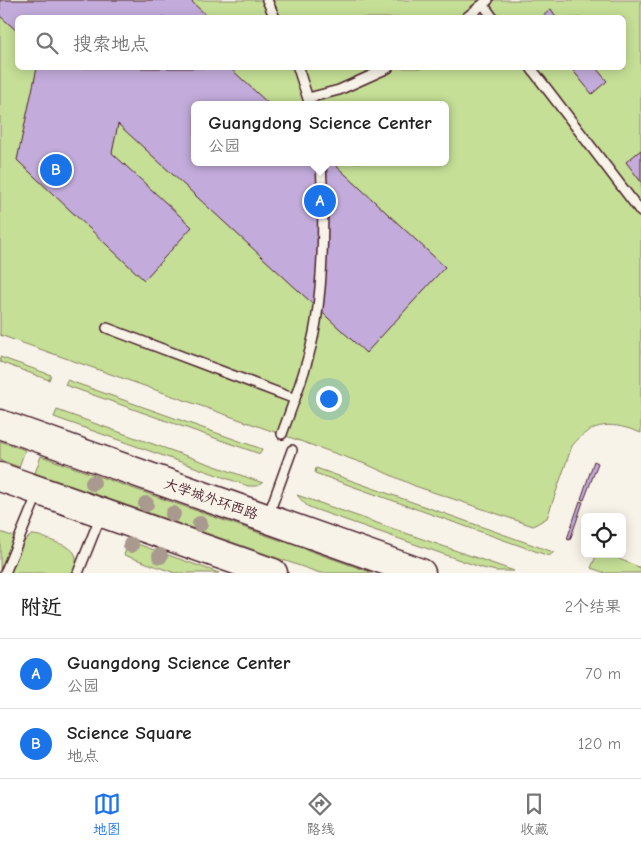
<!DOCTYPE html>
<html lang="zh">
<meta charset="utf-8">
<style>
:root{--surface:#fff;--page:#f6f6f6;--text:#222;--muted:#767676;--line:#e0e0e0;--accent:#1a73e8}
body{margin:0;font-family:"Comic Neue","LXGW WenKai TC",sans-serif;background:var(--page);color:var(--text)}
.controls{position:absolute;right:15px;bottom:15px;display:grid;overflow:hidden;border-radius:8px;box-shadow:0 2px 12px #0003}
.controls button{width:45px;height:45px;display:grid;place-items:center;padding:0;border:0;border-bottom:1px solid var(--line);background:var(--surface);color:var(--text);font:25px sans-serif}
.you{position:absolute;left:328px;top:398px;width:18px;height:18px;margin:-12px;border:4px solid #fff;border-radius:50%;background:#1a73e8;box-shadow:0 0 0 8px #1a73e833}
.badge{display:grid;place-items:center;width:32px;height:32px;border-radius:50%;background:var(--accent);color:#fff;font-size:16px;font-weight:700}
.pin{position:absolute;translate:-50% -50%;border:2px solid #fff;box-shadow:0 1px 5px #0006}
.popup{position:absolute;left:191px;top:101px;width:258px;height:65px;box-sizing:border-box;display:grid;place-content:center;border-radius:8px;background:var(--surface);filter:drop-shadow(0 1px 4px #0005);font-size:16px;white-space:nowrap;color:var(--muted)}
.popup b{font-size:19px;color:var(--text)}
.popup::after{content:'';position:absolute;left:50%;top:100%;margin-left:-10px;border:10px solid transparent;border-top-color:var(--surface)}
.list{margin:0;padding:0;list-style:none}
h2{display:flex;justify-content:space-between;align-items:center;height:65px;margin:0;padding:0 20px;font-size:21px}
h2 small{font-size:16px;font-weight:400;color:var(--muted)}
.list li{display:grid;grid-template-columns:32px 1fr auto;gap:15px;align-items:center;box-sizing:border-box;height:70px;padding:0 20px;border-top:1px solid var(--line)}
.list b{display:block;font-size:19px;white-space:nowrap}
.list p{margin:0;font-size:16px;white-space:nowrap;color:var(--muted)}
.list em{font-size:16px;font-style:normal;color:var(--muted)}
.icon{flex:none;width:28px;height:28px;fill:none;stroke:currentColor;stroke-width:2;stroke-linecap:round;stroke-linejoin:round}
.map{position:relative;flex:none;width:641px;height:573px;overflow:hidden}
.search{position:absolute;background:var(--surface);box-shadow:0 2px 12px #0003;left:15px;right:15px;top:15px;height:55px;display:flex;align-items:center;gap:12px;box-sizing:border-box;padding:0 18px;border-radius:8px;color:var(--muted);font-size:19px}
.sheet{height:205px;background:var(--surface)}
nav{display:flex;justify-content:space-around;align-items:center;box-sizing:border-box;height:70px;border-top:1px solid var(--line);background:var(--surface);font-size:14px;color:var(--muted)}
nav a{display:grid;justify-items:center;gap:2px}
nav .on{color:var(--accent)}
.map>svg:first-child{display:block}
.green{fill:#c5df96;stroke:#887f60;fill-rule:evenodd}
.building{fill:#c3acdb;stroke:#4a1f2b}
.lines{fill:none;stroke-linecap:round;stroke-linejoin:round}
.lane-casing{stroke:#4a1f2b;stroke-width:12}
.primary-casing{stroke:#4a1f2b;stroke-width:31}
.lane{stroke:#f7f3e8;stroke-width:9}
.primary{stroke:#f7f3e8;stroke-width:28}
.tree{fill:#a9998f}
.labels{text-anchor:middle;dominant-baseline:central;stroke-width:4.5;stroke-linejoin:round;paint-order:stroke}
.street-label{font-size:14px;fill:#4a1f2b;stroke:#f7f3e8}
</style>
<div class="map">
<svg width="641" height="573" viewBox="0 0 641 573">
<rect width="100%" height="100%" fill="#f7f3e8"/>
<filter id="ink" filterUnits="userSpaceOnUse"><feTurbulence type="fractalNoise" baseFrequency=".02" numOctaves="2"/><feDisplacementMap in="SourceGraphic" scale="10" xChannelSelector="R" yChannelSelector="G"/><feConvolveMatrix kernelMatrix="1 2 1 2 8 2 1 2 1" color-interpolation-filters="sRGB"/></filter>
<g filter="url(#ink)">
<path class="green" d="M0,0H641V433C613,422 593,420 572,446L547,518L533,526L415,486L368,465L0,335ZM18,18H624V68H18ZM195,105H445V162H195Z
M0,357L51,375L49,380L0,362Z
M67,380L262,449L260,454L65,385Z
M57,410L263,483L257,486H248L54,417Z
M0,441L25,450L19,467L0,460Z
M41,456L373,573H320L35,473Z
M316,468L553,552H554L549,556L315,473Z
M297,495L514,571H496L483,568L314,509L307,506Z
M0,532L15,537L0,571Z
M32,535C40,535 47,539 55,542C73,548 81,553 73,573H11C16,561 20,541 32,535Z
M129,541L219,573H175L124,555Z
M597,554H607L641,568V573H605L591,568Z"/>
<path class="building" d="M0,0H190L209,18H18V32L0,16Z
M551,9L557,18H541Z
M37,68H230L270,105H195V162H332L445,267L366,353L118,124L112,153L192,227L144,280L17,160Z
M571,68H596L607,81L592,94Z
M641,150V182L626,162Z
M594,461L598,463L584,500L581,499Z
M580,501L583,502L570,540L567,539Z"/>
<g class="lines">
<g class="lane-casing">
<path id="lane" d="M267,0L275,18
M483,4L493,18
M466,18L488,0
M298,68L310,105
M531,68L641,212
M308,98L339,90L388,68
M107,328L295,399
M282,434C295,398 310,360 316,322C324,269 324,215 321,162
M268,516L292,450
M5,573L38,493
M78,573L101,515"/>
</g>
<g class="primary-casing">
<path id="primary" d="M0,424L421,573
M0,477L273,573"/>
</g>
<use href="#lane" class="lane"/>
<use href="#primary" class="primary"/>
</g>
<g class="tree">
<circle cx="93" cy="483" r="8"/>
<circle cx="146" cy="504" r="8"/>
<circle cx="173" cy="514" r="8"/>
<circle cx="200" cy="524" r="8"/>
<circle cx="131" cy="545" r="8"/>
<circle cx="160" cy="556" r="8"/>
</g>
</g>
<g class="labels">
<g class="street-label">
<text transform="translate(211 499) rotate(19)">大学城外环西路</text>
</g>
</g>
</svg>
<div class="controls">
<button><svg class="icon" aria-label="locate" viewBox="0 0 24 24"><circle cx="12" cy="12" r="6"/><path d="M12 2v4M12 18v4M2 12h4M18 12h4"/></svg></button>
</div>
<div class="you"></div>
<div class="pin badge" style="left:320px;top:201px">A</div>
<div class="popup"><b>Guangdong Science Center</b>公园</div>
<div class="pin badge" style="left:56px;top:170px">B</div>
<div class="search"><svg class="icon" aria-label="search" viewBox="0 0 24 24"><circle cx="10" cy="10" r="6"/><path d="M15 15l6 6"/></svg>搜索地点</div>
</div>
<section class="sheet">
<h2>附近<small>2个结果</small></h2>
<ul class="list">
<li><span class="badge">A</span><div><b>Guangdong Science Center</b><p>公园</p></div><em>70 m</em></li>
<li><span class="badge">B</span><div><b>Science Square</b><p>地点</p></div><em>120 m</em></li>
</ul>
</section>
<nav>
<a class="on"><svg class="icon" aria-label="map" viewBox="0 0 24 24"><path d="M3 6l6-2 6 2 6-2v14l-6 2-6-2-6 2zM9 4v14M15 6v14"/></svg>地图</a>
<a><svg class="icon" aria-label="directions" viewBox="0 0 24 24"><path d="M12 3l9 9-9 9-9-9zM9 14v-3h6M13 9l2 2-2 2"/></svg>路线</a>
<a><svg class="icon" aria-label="saved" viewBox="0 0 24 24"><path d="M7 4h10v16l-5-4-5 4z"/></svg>收藏</a>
</nav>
